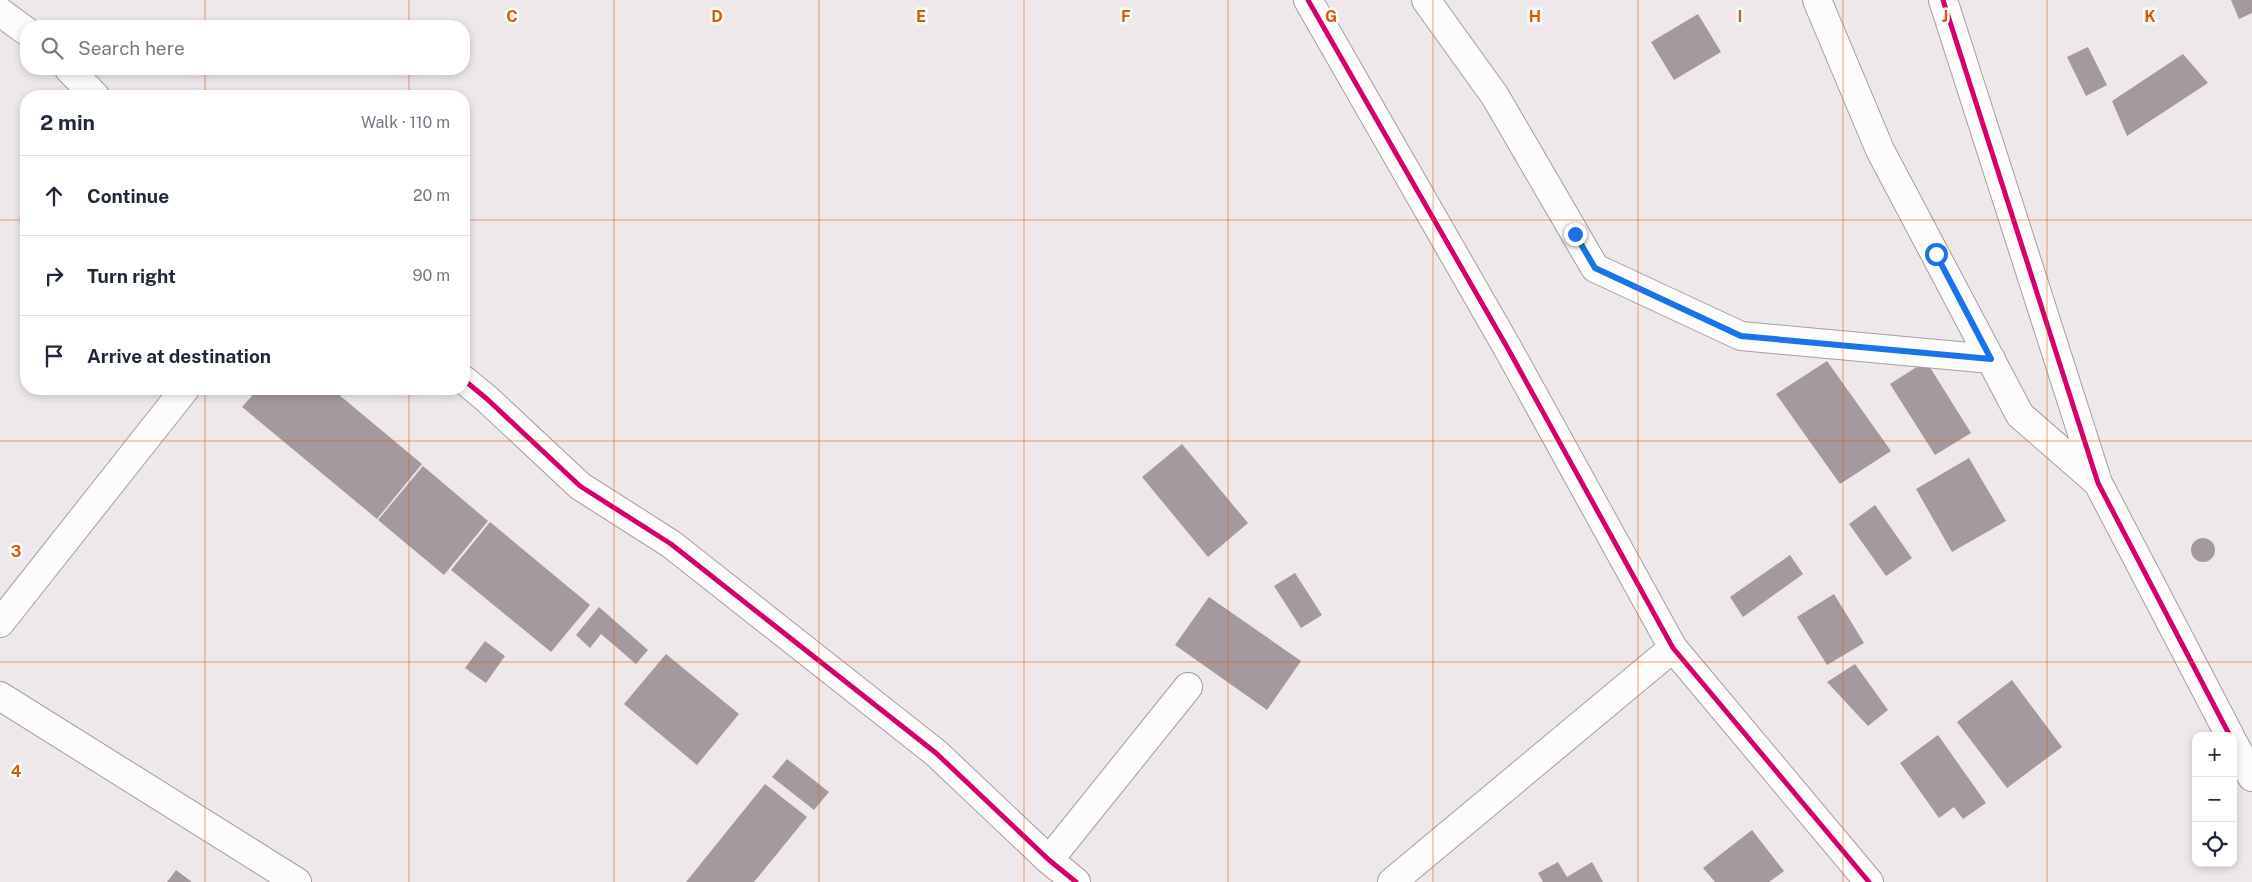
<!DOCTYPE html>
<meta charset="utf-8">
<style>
:root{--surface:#fff;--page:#f2f2f3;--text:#1f2937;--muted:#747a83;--line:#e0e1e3}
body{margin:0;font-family:"Public Sans",sans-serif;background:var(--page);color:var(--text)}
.controls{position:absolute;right:15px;bottom:15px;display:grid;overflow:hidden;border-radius:10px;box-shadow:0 2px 8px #0003}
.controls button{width:45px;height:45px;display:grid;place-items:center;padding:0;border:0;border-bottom:1px solid var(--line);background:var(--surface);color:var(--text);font:25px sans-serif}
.stop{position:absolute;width:15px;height:15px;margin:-11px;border:4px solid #1a73e8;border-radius:50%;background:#fff}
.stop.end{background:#1a73e8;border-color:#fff;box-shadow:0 1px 5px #0008}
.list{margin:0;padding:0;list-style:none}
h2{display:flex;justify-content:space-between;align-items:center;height:65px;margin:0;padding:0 20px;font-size:21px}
h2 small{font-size:16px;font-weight:400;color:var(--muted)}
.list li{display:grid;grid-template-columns:32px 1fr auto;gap:15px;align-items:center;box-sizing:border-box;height:80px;padding:0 20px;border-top:1px solid var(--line)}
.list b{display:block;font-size:19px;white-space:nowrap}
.list em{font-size:16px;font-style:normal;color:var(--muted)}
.icon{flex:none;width:28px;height:28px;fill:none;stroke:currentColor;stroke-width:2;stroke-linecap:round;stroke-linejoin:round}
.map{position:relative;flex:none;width:2252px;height:882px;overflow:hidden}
.search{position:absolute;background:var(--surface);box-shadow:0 2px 8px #0003;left:20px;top:20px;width:450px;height:55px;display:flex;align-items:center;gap:12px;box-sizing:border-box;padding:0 18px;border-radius:20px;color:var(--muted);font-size:19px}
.panel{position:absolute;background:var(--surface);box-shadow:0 2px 8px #0003;left:20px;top:90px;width:450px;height:305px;border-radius:20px}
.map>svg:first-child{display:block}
.building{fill:#a4999f}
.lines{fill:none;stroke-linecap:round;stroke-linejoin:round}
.minor-casing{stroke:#a39fa1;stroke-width:30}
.minor{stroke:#fcfcfc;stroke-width:28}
.cycleway-casing{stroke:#fff;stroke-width:8}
.cycleway{stroke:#d6006c;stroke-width:5}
.route{stroke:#1a73e8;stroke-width:6}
.grid{fill:none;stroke:#de560d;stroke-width:1;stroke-opacity:0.55}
.grid-label{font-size:16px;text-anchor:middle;font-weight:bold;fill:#de560d;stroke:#fff;stroke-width:5;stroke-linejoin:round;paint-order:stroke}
</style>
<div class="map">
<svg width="2252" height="882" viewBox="0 0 2252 882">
<rect width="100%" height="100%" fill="#eee8eb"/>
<path class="building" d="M2231,0H2252V13L2239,19Z
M1698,14L1721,52L1674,80L1651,42Z
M2088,47L2107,85L2086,96L2067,57Z
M2183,54L2208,83L2127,136L2112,101Z
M1827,361L1891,451L1840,484L1776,394Z
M1926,361L1971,433L1935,455L1890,384Z
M258,389H332L422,464L377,519L242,407Z
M1182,444L1248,523L1208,557L1142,477Z
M1969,458L2006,521L1952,552L1916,489Z
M423,466L488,521L444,575L378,520Z
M1875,505L1912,558L1886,576L1849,524Z
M490,522L590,605L551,652L451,570Z
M2191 550a12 12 0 1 1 24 0a12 12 0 1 1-24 0Z
M1790,555L1803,574L1743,617L1730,597Z
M1295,573L1322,615L1301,628L1274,586Z
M1834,594L1864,643L1827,665L1797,617Z
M1209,597L1301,661L1267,710L1175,645Z
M599,607L648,650L636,664L601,634L590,648L576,635Z
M485,641L505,656L486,683L465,668Z
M666,654L739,714L697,765L624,704Z
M1855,664L1888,710L1868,726L1827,682Z
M2012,680L2062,747L2007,788L1957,722Z
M1938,735L1986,803L1963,819L1954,807L1939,818L1900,763Z
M787,759L829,792L814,810L772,777Z
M765,784L807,817L754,882H686Z
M1752,830L1784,871L1769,882H1715L1703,868Z
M1558,862L1567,877L1592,862L1603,882H1543L1538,873Z
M176,870L192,882H167Z"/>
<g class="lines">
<g class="minor-casing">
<path id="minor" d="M1308,0L1507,347L1673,648L1869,882
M1426,0L1495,96L1595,268L1741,336L1991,359
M1817,0L1880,150L2020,415L2098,483
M1943,0L2098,483L2230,736
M0,12L26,31
M69,69L95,96
M464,380L487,399L580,486L671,544L936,753L1049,860L1076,882
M0,623L185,389
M0,696L297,882
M2233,742L2252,777
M1049,860L1188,687
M1392,882L1673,648"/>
</g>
<use href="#minor" class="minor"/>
<g class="cycleway-casing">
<path id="cycleway" d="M1308,0L1507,347L1673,648L1869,882
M1943,0L2098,483L2230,736
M464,380L487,399L580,486L671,544L936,753L1049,860L1076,882"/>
</g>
<use href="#cycleway" class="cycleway"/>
</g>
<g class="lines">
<path class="route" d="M1575,234L1595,268L1741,336L1991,359L1936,254"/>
</g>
<path class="grid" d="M205,0V26M409,0V26M614,0V882M819,0V882M1024,0V882M1228,0V882M1433,0V882M1638,0V882M1843,0V882M2047,0V882M205,69V96M409,69V96M0,220H26M464,220H2252M205,389V882M409,389V882M0,441H2252M0,662H2252"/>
<g class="grid-label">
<text x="512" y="22">C</text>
<text x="717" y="22">D</text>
<text x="921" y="22">E</text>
<text x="1126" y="22">F</text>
<text x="1331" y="22">G</text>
<text x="1535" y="22">H</text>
<text x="1740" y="22">I</text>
<text x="1945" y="22">J</text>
<text x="2150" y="22">K</text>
<text x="16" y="557">3</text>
<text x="16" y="777">4</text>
</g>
</svg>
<div class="controls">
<button>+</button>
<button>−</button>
<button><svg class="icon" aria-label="locate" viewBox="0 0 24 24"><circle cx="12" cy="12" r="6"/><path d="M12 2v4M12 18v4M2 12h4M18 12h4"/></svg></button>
</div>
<div class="stop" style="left:1936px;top:254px"></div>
<div class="stop end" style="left:1575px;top:234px"></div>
<div class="search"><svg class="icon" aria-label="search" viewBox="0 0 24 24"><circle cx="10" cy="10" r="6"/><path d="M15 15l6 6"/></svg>Search here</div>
<section class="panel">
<h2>2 min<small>Walk · 110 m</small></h2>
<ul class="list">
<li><svg class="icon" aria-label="ahead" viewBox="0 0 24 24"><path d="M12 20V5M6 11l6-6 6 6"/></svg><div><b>Continue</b></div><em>20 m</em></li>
<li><svg class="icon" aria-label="right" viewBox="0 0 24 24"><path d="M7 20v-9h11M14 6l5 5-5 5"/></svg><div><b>Turn right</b></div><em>90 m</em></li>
<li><svg class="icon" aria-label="arrive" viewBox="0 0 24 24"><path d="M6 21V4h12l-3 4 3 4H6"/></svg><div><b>Arrive at destination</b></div></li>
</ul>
</section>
</div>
